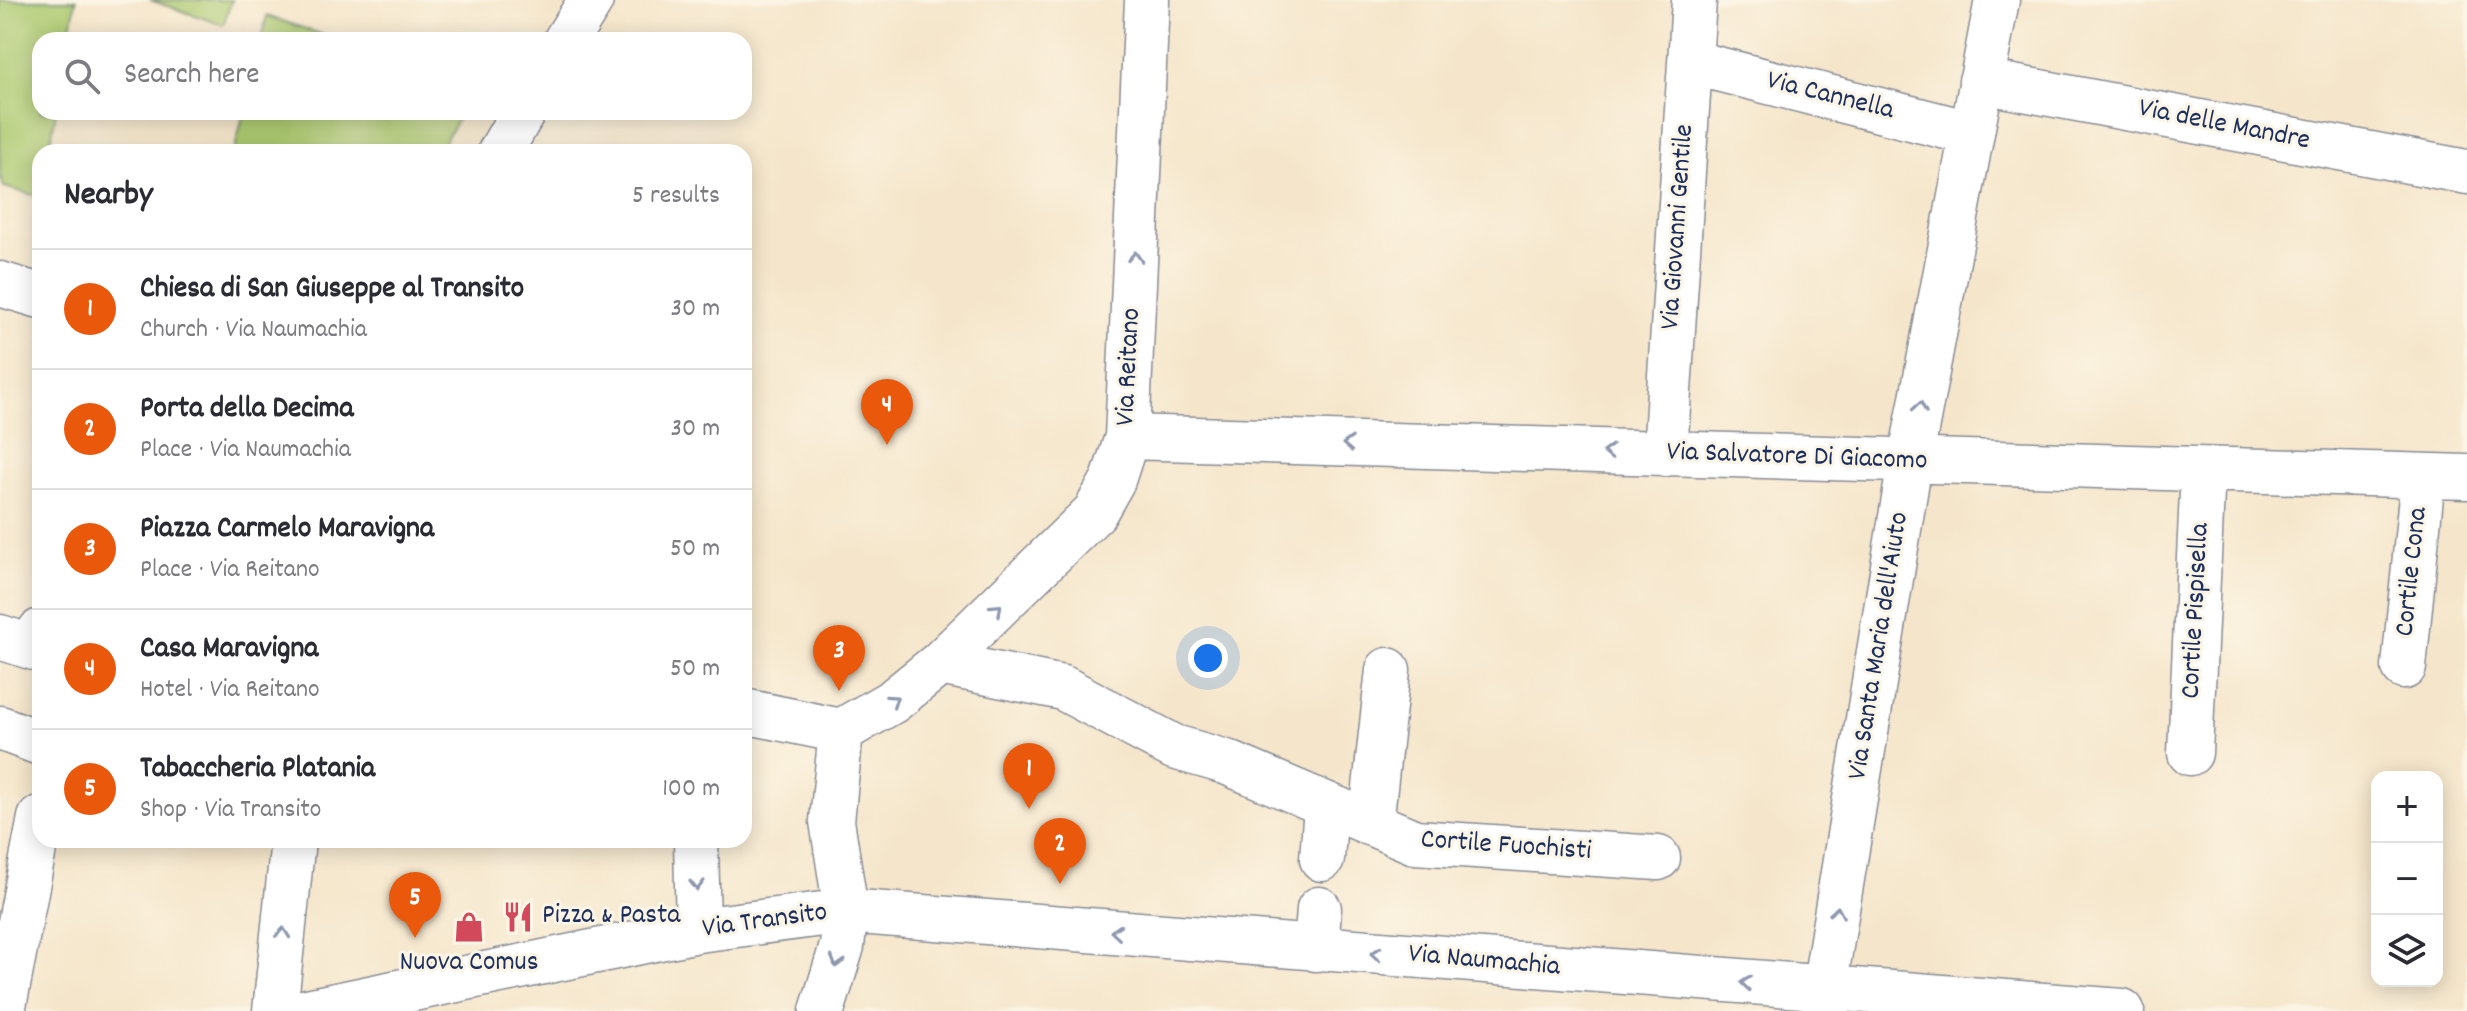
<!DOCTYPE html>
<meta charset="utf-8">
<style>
:root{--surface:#fff;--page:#f7f7f7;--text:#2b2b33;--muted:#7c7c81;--line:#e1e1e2;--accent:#ea580c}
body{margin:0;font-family:Dekko,sans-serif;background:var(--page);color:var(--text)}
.controls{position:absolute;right:24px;bottom:24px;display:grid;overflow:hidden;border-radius:16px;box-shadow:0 4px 20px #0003}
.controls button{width:72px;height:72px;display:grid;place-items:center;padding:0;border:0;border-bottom:2px solid var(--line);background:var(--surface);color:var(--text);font:40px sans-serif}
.you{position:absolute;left:1208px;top:658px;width:28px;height:28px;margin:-20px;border:6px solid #fff;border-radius:50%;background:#1a73e8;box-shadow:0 0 0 12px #1a73e833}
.badge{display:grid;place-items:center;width:52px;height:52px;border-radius:50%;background:var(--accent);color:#fff;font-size:26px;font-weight:700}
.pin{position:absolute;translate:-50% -66px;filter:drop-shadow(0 2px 4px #0008)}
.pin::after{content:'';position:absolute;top:42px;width:28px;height:24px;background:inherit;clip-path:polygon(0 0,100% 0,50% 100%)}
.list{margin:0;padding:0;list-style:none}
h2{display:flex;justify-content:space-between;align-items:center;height:104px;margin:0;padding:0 32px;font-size:34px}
h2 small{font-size:26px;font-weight:400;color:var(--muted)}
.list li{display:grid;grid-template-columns:52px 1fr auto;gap:24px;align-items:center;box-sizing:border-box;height:120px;padding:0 32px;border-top:2px solid var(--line)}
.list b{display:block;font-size:30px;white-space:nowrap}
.list p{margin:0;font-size:26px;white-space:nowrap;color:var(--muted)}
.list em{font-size:26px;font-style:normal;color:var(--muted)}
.icon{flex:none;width:44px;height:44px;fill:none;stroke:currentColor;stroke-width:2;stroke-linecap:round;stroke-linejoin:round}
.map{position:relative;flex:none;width:2467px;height:1011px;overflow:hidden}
.search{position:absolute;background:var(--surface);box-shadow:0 4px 20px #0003;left:32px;top:32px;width:720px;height:88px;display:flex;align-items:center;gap:20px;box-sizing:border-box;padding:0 28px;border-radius:24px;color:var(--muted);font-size:30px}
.panel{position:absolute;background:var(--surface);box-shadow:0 4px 20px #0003;left:32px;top:144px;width:720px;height:704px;border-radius:24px}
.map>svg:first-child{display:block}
.green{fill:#acc970;stroke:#647c67;stroke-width:2}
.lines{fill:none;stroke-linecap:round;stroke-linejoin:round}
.street-casing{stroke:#888a94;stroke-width:47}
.street{stroke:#fff;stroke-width:44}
.oneway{stroke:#8d97ae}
.labels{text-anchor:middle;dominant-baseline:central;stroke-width:6;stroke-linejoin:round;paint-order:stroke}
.street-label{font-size:28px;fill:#1b2f5e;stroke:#fcf5e5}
.poi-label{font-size:28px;fill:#1b2f5e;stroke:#fcf5e5;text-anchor:start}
</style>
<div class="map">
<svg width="2467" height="1011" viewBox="0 0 2467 1011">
<rect width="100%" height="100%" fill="#fcf5e5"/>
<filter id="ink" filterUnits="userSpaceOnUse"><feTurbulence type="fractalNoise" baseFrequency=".0125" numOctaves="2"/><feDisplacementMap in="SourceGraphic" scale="16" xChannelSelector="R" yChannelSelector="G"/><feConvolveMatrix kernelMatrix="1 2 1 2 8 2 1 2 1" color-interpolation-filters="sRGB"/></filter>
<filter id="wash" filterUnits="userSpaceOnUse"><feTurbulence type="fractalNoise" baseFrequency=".006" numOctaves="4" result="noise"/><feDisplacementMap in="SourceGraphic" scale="32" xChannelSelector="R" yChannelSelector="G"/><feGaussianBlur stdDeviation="1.8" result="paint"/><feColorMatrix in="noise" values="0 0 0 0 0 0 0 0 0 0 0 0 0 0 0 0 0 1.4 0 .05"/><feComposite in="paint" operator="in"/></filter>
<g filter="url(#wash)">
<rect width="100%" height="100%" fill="#f5e6cb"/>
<path class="green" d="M0,0H76L69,40H40V112H56L49,152H40V197L4,187L0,176Z
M150,0H232L223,25Z
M267,16L339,40H261Z
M244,112H462L438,152H234Z"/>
</g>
<g filter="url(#ink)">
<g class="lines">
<g class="street-casing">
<path id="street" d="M566,40L591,0
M1690,62L1970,133
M1981,81L2467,172
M500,152L523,112
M0,284L40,296
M1127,437L2467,477
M1665,454L1694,0
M0,637L34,648L40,631
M940,663L1063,688L1174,747L1226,762L1415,842L1658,858
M2404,667L2423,476
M744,711L841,731L893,701L940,663L1095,512L1113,480L1127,437L1147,0
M0,728L40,743
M2190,753L2203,470
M1371,824L1388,670
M696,840L698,930
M1322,859L1326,806
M1316,949L1319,909
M3,1011L40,818
M275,1011L293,840
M307,1011L698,930L846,911L2122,1011
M822,1011L842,946L846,911L832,821L841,731
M1825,1011L1824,989L1910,462L1997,0"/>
</g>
<use href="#street" class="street"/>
</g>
<defs><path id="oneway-chevron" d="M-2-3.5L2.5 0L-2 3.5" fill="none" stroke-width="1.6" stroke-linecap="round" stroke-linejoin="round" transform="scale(2)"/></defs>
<g class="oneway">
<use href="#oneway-chevron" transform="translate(1135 257) rotate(-87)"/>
<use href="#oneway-chevron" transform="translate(1920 407) rotate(-80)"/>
<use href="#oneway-chevron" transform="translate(1348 444) rotate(-178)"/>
<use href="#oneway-chevron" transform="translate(1608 452) rotate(-178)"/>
<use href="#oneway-chevron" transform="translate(997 609) rotate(-43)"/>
<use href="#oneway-chevron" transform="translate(893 700) rotate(-34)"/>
<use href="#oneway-chevron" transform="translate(697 885) rotate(89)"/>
<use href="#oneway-chevron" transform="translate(1837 912) rotate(-81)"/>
<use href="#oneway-chevron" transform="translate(1116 932) rotate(-175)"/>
<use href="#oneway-chevron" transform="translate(283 933) rotate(-84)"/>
<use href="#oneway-chevron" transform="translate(1376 954) rotate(-175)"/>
<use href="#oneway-chevron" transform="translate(837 962) rotate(107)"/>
<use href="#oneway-chevron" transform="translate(1746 983) rotate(-175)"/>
</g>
</g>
<defs>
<g id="restaurant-bare" transform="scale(2.4)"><path d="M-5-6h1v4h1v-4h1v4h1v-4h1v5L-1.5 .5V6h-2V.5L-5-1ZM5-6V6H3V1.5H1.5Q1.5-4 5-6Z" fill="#d1495b" stroke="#fcf5e5" stroke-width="2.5" paint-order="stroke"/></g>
<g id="shop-bare" transform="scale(2.4)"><path d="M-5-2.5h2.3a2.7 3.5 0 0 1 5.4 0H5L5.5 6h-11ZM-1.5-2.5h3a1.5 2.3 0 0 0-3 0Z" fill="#d1495b" stroke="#fcf5e5" stroke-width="2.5" paint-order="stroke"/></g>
</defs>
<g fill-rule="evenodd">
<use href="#restaurant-bare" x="518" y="917"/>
<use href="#shop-bare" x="469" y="927"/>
</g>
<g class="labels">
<g class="street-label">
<text transform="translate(1830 97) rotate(14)">Via Cannella</text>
<text transform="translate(2224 126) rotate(11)">Via delle Mandre</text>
<text transform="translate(1679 227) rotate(-86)">Via Giovanni Gentile</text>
<text transform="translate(1130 367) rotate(-87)">Via Reitano</text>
<text transform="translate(1797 458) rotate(2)">Via Salvatore Di Giacomo</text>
<text transform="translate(2413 572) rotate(-84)">Cortile Cona</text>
<text transform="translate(2197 611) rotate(-87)">Cortile Pispisella</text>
<text transform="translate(1880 646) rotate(-81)">Via Santa Maria dell'Aiuto</text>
<text transform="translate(1506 847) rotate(4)">Cortile Fuochisti</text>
<text transform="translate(765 922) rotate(-8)">Via Transito</text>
<text transform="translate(1484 962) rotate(5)">Via Naumachia</text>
</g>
<g class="poi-label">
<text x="542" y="917">Pizza &amp; Pasta</text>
<text x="469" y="964" text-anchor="middle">Nuova Comus</text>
</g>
</g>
</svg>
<div class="controls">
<button>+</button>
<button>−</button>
<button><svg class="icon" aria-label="layers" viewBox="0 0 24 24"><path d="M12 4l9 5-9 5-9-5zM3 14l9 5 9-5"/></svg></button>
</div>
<div class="you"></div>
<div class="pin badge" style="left:1029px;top:809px">1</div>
<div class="pin badge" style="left:1060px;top:884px">2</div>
<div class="pin badge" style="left:839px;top:691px">3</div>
<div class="pin badge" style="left:887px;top:445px">4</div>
<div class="pin badge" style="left:415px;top:938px">5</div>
<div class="search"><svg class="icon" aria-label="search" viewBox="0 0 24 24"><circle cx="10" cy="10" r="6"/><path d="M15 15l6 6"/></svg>Search here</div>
<section class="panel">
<h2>Nearby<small>5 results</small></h2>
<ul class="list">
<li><span class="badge">1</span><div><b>Chiesa di San Giuseppe al Transito</b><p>Church · Via Naumachia</p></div><em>30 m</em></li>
<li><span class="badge">2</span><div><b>Porta della Decima</b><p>Place · Via Naumachia</p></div><em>30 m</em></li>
<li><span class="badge">3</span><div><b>Piazza Carmelo Maravigna</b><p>Place · Via Reitano</p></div><em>50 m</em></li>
<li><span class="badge">4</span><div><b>Casa Maravigna</b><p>Hotel · Via Reitano</p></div><em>50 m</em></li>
<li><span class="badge">5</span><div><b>Tabaccheria Platania</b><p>Shop · Via Transito</p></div><em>100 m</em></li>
</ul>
</section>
</div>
